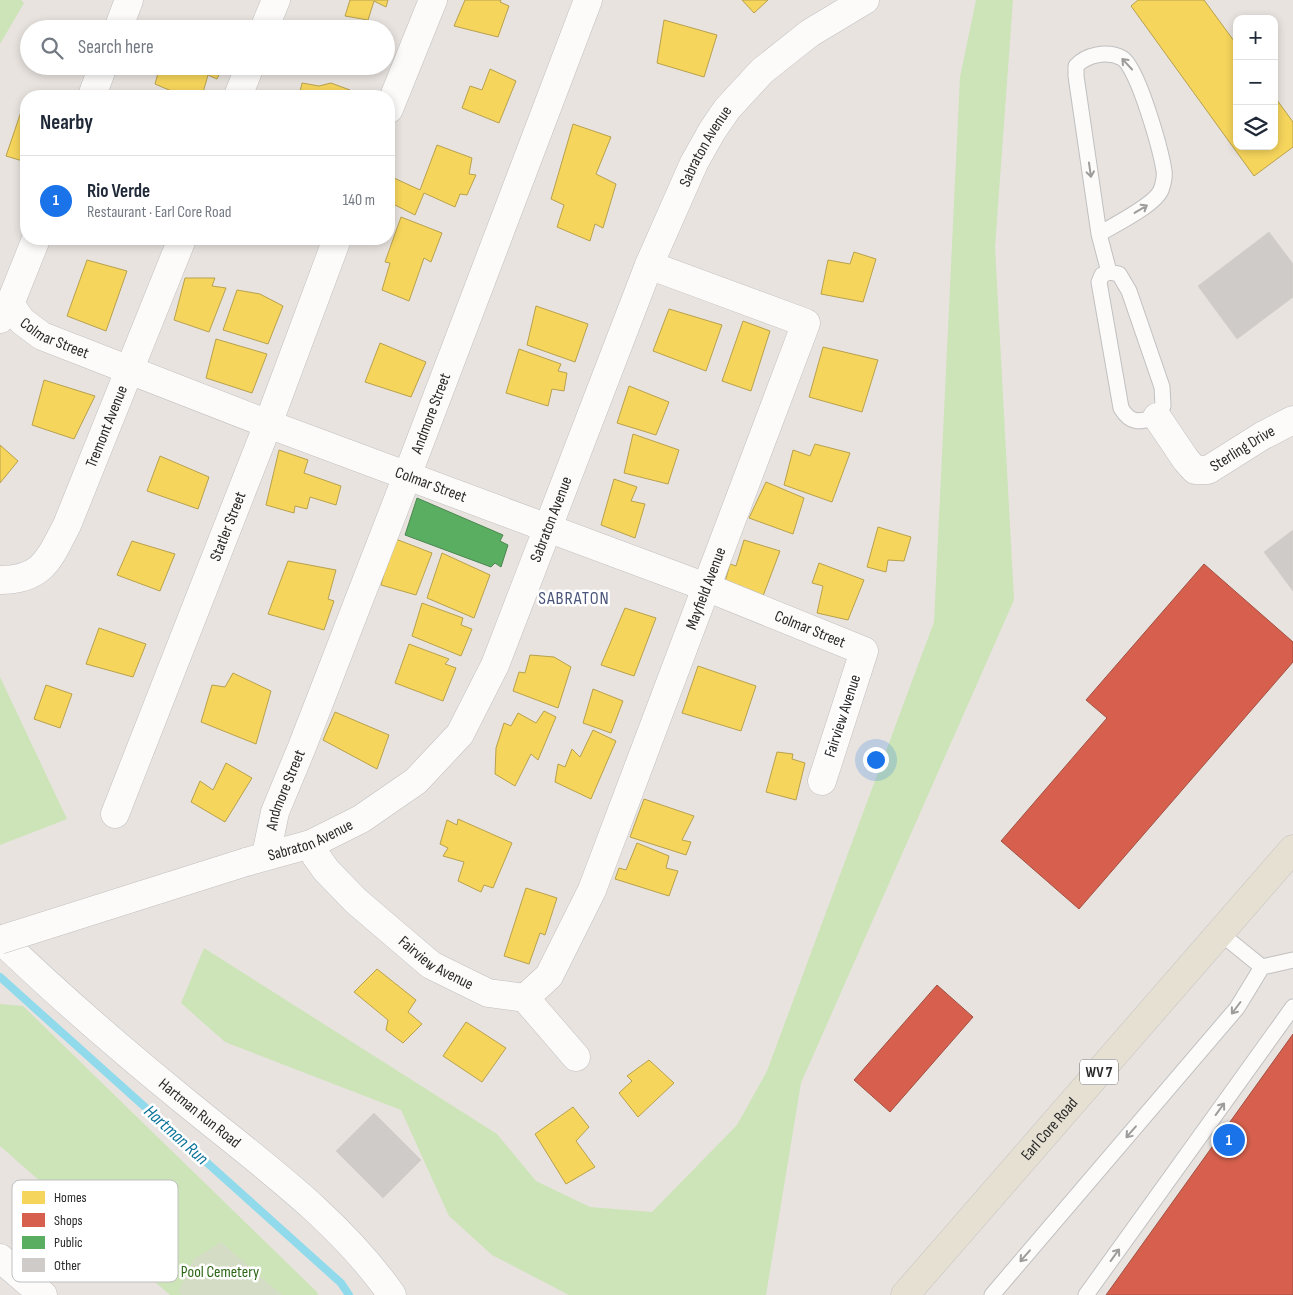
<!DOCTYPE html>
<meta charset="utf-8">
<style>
:root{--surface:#fff;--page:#f6f6f7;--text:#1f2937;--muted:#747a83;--line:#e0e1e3;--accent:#1a73e8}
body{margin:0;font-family:"Sofia Sans Condensed",sans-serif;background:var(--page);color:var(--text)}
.controls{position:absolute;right:15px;top:15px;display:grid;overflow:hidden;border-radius:10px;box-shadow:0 2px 8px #0003}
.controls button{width:45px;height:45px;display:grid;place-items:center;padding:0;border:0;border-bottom:1px solid var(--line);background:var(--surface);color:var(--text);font:25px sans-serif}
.you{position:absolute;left:875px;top:759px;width:18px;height:18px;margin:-12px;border:4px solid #fff;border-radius:50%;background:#1a73e8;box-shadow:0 0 0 8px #1a73e833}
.badge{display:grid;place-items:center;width:32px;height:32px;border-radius:50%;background:var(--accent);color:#fff;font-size:16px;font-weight:700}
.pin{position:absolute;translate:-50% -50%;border:2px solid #fff;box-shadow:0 1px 5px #0006}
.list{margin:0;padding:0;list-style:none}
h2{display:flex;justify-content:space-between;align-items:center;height:65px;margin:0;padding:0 20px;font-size:21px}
h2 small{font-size:16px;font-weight:400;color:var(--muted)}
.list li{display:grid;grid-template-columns:32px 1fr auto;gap:15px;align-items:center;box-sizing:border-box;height:90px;padding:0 20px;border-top:1px solid var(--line)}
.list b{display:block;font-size:19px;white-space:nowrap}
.list p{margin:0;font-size:16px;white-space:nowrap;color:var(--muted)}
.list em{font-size:16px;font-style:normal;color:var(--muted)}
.icon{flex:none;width:28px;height:28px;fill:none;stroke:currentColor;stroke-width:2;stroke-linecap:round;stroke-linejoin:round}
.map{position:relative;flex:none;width:1293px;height:1295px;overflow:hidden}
.search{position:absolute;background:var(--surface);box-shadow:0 2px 8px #0003;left:20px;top:20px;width:375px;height:55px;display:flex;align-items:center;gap:12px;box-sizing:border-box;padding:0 18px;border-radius:28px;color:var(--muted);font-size:19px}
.panel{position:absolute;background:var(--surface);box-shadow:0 2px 8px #0003;left:20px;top:90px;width:375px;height:155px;border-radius:20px}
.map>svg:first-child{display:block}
.green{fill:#cce4b7}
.cemetery{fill:#d5dcc6}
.homes{fill:#f6d55c;stroke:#b8a14d}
.shops{fill:#d6604d;stroke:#a25042}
.public{fill:#5aae61;stroke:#4b8650}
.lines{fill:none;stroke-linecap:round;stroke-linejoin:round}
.stream{stroke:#90daeb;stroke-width:8}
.building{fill:#cfcbc8;stroke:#d3cfcb}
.lane-casing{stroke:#c1c0c1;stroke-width:17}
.street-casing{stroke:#c1c0c1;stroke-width:29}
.secondary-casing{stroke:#c1c0c1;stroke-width:29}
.primary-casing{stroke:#c4c2c1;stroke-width:29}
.lane{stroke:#fcfbfa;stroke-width:15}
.street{stroke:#fcfbfa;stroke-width:28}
.secondary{stroke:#fcfbfa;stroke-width:28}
.primary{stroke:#e6e0d3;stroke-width:28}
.secondary-bridge-casing{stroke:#c1c0c1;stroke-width:29;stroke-linecap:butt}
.secondary-bridge{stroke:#fcfbfa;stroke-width:28}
.oneway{stroke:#9d9c9c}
.labels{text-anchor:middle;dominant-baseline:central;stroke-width:5;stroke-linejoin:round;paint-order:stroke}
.shield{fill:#fff;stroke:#696969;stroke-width:1}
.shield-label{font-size:15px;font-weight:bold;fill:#292929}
.street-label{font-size:16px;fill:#292929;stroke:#fff}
.park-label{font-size:16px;fill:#2e6718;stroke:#fff}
.neighbourhood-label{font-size:18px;letter-spacing:1px;fill:#49557a;stroke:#fff}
.water-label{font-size:18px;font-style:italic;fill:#0b749b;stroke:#fff}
.key{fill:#fff;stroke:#bfbfbf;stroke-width:1}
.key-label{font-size:14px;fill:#292929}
</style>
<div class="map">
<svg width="1293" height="1295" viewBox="0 0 1293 1295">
<rect width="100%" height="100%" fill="#e8e3df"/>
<path class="green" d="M0,0H21L24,3L0,44Z
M976,0H1013L995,247L1014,600L801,1083L766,1295H569L492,1255L449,1216L401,1110L225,1042L181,1003L204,948L497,1134L536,1181L590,1207L652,1212L737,1125L767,1071L934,622L960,77Z
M0,677L67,819L0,845Z
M0,1004L23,1006L317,1292L318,1295H170L0,1146Z"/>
<path class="cemetery" d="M221,1242L282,1295H182L178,1292L194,1259Z"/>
<path class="homes" d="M350,0H388L386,7L374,1L368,20L345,16Z
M465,0H501L500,2L509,6L498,37L454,26Z
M742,0H768L754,13Z
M1138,0H1204L1237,45V146H1274V96L1293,122V147L1254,176L1131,6Z
M664,20L717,35L704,77L657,63Z
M160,66H223L217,79L208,75L202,96H183L155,84Z
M490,69L516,81L499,123L462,108L470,86L482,90Z
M302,83L319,86L331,83L350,90L348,96H299Z
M24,103L26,104V162L6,156Z
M573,124L611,137L596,174L616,184L603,228L595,224L590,241L557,227L564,205L551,199Z
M437,145L472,158L469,174L476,175L467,195L460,194L455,207L424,193L415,215L389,202L394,178L420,190Z
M401,217L442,233L431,262L424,258L409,301L382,290L390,263L385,262Z
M854,252L876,259L863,302L821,294L828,260L850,264Z
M87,260L127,271L106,331L67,316Z
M185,278H215L212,286L226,288L209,332L174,320Z
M237,290L260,294L283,306L268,344L223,330Z
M536,306L588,324L575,362L527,345Z
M669,309L722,325L706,371L653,351Z
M743,321L770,331L751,391L722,381Z
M216,339L267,354L252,393L206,378Z
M380,343L426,362L411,397L365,382Z
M823,347L878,360L862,412L809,397Z
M519,349L561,364L558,371L567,373L564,391L552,389L548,406L506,393Z
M44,380L95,396L74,439L32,425Z
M629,386L669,402L656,435L617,423Z
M633,434L679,450L668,484L624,473Z
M815,444L850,453L832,502L784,485L793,450L810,456Z
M0,445L18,461L0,483Z
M279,450L308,460L304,473L341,486L336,505L310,497L307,509L295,506L294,513L266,505Z
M160,456L209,477L198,509L147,491Z
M614,479L637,487L631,501L645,504L635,538L601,525Z
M766,482L804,498L793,534L749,518Z
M878,527L911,537L904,561L888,560L886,572L867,567Z
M393,538L432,553L416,595L381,585Z
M744,540L780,551L763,596L725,582L730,564L736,566Z
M132,541L175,554L160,591L117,575Z
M442,553L490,575L474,618L427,598Z
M288,561L336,570L328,599L334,601L324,630L268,614Z
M819,563L864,580L848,620L817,613L823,586L812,583Z
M422,603L463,618L461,625L472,629L461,656L412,636Z
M625,608L656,618L634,676L601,665Z
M99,628L146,644L133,677L86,664Z
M409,644L449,659L445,664L456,668L443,701L395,683Z
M530,655L554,657L571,667L558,708L513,691L519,672L525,673Z
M698,666L756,686L741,731L682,713Z
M233,673L271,691L256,744L201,722L212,685L225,687Z
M46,685L72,694L60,728L34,719Z
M593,689L623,701L611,733L583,723Z
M544,711L556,717L538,760L531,754L515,786L495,774L496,748L504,723L511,726L518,713L536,723Z
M335,712L389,735L377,769L323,740Z
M593,730L616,741L591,799L555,782L558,764L565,767L572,749L580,757Z
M777,752L793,754L792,759L805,763L796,800L766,792Z
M226,763L252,778L225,822L191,802L200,781L213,790Z
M644,799L694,816L682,840L691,842L686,855L630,837Z
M458,819L512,843L493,888L484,885L481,892L458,881L464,862L443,856L448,848L440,844L447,820L457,825Z
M637,843L669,856L666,868L678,871L669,896L615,879L619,868L626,870Z
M526,888L557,898L545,935L540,933L529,964L504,956Z
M377,969L416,1000L408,1012L422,1024L403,1043L386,1030L388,1020L354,992Z
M466,1022L506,1048L482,1082L443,1056Z
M649,1060L674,1083L638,1117L619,1093L632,1081L627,1076Z
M573,1107L589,1127L576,1141L595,1167L566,1184L535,1134Z"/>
<path class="shops" d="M1204,564L1293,642V662L1079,909L1001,841L1107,718L1086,700Z
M937,985L973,1017L890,1112L854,1080Z
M1293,1034V1295H1106Z"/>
<path class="public" d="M417,498L503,535L500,541L508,545L501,567L495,563L491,567L405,535Z"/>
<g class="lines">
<path class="stream" d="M0,977L341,1283L349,1295"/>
</g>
<path class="building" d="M1269,232L1293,264V297L1237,339L1198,286Z
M1293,530V591L1264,552Z
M374,1113L421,1160L383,1198L336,1151Z"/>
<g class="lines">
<g class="lane-casing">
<path id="lane" d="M1099,234C1114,225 1155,205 1161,190C1163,185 1165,176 1164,171C1161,151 1138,67 1122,58C1107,50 1086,55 1076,66V76L1099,234L1109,272
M1109,272L1119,274L1129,291L1162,387L1163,406L1157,417C1140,422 1131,425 1121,408L1099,282L1102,275Z
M1220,933L1262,967L1293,960
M992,1295L1237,1008L1262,967
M1086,1295L1293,1007"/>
</g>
<g class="street-casing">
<g id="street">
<path d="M118,29L129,0"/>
<path d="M264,29L276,0"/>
<path d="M92,96L103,66"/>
<path d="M238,96L250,66"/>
<path d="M389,109L433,0"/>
<path id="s1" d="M10,304L22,321L42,336L268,424L706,587L864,651L822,781"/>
<path d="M0,319L10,304L36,239"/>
<path id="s2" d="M1157,417L1186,460L1195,470H1208L1262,436L1293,420"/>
<path id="s3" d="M0,580C43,580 49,559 67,525L182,239"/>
<path id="s4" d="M115,814L268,424L337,239"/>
<path id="s5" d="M311,844L316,856L326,870L356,901L431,965L488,993L525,998L576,1057"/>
<path id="s6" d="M266,855L275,812L302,747L407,476L588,0"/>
<path id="s7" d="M525,998L549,976L592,890L806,323L649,265"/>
<path d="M0,1258L43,1295"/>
</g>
</g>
<g class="secondary-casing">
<g id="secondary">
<path id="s8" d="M246,862L311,844L361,819L416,781L460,734L495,665L649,265L694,163L712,131L727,109L762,71L810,33L865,0"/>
<path id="s9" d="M0,939C60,997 124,1052 188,1104C260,1163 338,1218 392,1295"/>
</g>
</g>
<g class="primary-casing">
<g id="primary">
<path id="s10" d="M905,1295L1293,849"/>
</g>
</g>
<use href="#lane" class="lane"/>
<use href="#street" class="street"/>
<use href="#secondary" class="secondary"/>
<use href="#primary" class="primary"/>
<g class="secondary-bridge-casing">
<path id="secondary-bridge" d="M0,940L246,862"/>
</g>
<use href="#secondary-bridge" class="secondary-bridge"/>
</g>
<defs><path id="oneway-shaft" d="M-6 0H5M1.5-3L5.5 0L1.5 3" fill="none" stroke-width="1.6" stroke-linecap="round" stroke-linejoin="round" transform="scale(1.25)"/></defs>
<g class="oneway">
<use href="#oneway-shaft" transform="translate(1127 64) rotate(-133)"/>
<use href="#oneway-shaft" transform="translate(1090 170) rotate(82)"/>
<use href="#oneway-shaft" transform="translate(1141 209) rotate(-31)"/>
<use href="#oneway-shaft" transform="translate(1236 1008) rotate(127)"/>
<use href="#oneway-shaft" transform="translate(1220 1109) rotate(-54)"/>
<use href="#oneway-shaft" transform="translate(1131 1132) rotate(131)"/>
<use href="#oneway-shaft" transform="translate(1115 1255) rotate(-54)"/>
<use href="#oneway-shaft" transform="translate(1025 1256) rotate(131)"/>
</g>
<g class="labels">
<rect class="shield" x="1080" y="1059.5" width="38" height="25" rx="4"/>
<g class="shield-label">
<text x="1099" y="1072">WV 7</text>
</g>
<g class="street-label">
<text stroke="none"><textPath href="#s8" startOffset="892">Sabraton Avenue</textPath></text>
<text stroke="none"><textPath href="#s1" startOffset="58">Colmar Street</textPath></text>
<text stroke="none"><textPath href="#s6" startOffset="472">Andmore Street</textPath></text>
<text stroke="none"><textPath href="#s3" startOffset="200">Tremont Avenue</textPath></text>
<text stroke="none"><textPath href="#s2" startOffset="119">Sterling Drive</textPath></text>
<text stroke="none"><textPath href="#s1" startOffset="462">Colmar Street</textPath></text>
<text stroke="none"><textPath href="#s8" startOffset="488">Sabraton Avenue</textPath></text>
<text stroke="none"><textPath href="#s4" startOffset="309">Statler Street</textPath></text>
<text stroke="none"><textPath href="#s7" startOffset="451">Mayfield Avenue</textPath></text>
<text stroke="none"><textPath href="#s1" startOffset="868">Colmar Street</textPath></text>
<text transform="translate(843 716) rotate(-72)">Fairview Avenue</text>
<text stroke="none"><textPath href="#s6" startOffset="68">Andmore Street</textPath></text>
<text stroke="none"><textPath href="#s8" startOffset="68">Sabraton Avenue</textPath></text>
<text stroke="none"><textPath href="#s5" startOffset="175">Fairview Avenue</textPath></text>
<text stroke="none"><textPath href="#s9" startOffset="265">Hartman Run Road</textPath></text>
<text stroke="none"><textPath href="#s10" startOffset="220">Earl Core Road</textPath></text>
</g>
<g class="park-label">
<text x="220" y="1272">Pool Cemetery</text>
</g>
<g class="neighbourhood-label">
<text x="574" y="598">SABRATON</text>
</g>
<g class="water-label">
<text transform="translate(176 1135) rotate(42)">Hartman Run</text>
</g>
</g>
<rect x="12" y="1180" width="166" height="102" rx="8" class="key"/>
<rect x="22" y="1191" width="23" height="13" fill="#f6d55c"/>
<rect x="22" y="1213" width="23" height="14" fill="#d6604d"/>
<rect x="22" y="1236" width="23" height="13" fill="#5aae61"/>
<rect x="22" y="1258" width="23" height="14" fill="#cfcbc8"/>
<g class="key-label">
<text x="54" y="1202">Homes</text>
<text x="54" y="1225">Shops</text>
<text x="54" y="1247">Public</text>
<text x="54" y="1270">Other</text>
</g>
</svg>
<div class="controls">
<button>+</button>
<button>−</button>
<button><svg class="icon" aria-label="layers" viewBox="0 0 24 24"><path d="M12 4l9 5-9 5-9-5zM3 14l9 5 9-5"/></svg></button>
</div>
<div class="you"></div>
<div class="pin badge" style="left:1229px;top:1140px">1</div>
<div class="search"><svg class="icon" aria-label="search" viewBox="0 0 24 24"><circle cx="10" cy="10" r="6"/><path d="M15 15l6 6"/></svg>Search here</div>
<section class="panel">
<h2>Nearby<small></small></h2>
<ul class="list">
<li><span class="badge">1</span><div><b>Rio Verde</b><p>Restaurant · Earl Core Road</p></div><em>140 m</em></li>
</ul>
</section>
</div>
